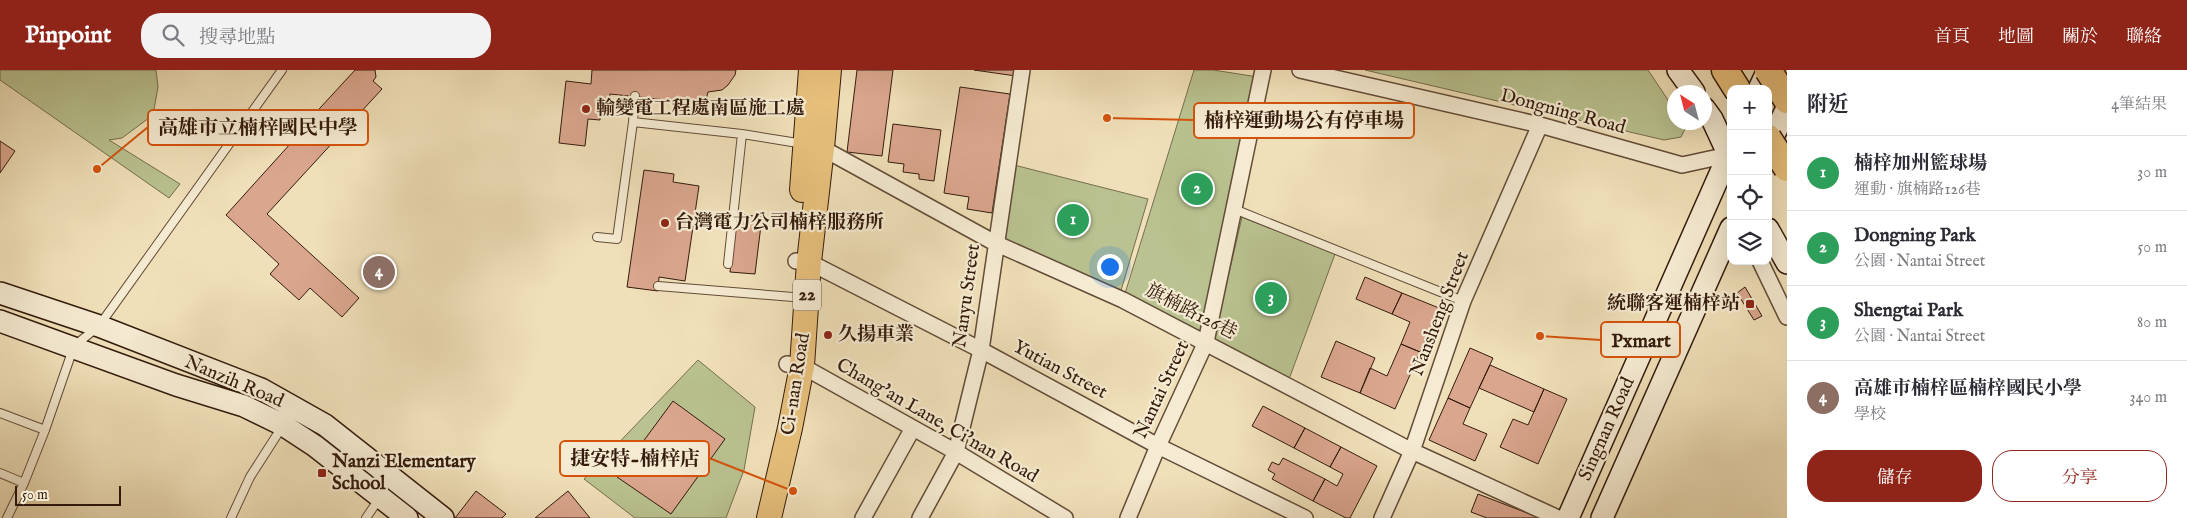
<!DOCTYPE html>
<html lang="zh-TW">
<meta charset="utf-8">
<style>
:root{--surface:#fff;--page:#f2f2f3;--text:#2b2b33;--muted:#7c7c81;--line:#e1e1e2;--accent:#8f2418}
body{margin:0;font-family:"IM FELL English","Noto Serif TC",serif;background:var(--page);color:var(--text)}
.controls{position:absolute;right:15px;top:15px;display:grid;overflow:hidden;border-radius:10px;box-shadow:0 5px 20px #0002}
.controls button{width:45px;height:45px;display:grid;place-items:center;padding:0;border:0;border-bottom:1px solid var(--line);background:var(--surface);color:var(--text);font:25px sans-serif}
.compass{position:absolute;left:1667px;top:15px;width:45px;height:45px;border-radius:50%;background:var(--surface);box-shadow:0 5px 20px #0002;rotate:324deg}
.scale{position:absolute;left:15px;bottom:12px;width:106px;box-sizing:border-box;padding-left:5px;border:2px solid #341b0d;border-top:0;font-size:14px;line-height:18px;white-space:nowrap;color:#341b0d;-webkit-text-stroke:4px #f5ebd2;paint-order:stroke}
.you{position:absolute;left:1109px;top:196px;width:18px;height:18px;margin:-12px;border:4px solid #fff;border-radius:50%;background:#1a73e8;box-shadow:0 0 0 8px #1a73e833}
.badge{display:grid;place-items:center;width:32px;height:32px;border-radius:50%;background:var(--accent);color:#fff;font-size:16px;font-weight:700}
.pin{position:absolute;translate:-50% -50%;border:2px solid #fff;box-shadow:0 1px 5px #0006}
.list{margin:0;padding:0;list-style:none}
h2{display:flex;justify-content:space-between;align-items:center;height:65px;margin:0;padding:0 20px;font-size:21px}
h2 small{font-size:16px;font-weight:400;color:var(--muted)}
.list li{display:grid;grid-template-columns:32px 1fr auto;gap:15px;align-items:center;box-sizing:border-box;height:75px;padding:0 20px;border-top:1px solid var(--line)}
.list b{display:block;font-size:19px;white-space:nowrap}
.list p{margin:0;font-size:16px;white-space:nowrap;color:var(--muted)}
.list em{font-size:16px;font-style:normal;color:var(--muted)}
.actions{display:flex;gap:10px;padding:15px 20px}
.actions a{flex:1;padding:11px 0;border:1px solid var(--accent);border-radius:20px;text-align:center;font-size:18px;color:var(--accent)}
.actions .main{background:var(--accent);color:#fff}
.icon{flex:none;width:28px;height:28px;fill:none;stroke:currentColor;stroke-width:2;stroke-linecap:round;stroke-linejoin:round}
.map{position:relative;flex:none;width:1787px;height:448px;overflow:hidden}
header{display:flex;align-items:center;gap:30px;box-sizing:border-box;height:70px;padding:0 25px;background:var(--accent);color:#fff}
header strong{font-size:24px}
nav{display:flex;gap:28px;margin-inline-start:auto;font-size:18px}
.search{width:350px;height:45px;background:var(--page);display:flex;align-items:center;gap:12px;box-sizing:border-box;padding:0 18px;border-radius:20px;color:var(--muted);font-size:19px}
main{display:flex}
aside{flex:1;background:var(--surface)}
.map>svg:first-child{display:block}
.green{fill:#b9c290;stroke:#766e4e}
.building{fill:#daa68e;stroke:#341b0d}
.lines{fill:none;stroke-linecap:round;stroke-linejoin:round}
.lane-casing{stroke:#634c38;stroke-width:10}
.street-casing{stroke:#634c38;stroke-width:18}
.secondary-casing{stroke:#341b0d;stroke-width:24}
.primary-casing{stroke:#341b0d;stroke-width:26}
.highway-casing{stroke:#341b0d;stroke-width:29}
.lane{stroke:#f5ebd2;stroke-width:8}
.street{stroke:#f5ebd2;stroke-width:15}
.secondary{stroke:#f5ebd2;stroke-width:21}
.primary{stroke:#e8c07c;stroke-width:24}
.highway{stroke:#e8c07c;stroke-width:26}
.highway-bridge-casing{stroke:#341b0d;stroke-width:29;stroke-linecap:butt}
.highway-bridge{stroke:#e8c07c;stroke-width:26}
.poi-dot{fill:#8f2418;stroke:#f5ebd2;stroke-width:2}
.labels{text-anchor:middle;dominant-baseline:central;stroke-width:4.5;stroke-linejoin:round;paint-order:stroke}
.shield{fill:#f5ebd2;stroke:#6e5948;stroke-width:1}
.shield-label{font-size:18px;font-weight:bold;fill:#341b0d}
.poi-label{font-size:19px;font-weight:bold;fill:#341b0d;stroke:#f5ebd2;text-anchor:start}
.street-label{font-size:19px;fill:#341b0d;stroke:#f5ebd2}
.leader{fill:none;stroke:#d6530c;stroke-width:2}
.callout-dot{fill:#d6530c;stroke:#f5ebd2;stroke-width:2}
.callout{fill:#f5ebd2;stroke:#d6530c;stroke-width:2}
.callout-label{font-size:20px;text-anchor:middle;font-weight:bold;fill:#341b0d}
</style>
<header>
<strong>Pinpoint</strong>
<div class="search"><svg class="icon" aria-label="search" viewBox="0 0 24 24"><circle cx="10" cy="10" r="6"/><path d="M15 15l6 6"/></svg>搜尋地點</div>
<nav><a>首頁</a><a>地圖</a><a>關於</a><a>聯絡</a></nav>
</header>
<main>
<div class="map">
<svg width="1787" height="448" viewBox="0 0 1787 448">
<rect width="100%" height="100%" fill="#f0e0b9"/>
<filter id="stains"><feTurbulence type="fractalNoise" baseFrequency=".004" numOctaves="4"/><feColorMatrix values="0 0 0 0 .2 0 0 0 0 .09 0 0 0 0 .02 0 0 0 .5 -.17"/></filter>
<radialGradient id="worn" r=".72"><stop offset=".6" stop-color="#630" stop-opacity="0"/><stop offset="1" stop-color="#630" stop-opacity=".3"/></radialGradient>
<path class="green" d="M0,0H156L158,17L153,45L122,68L109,70L180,114L169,128L0,10Z
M1194,0H1213L1258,7L1206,272L1123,230Z
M1365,0H1648L1674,39V52L1682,53L1685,59L1681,67L1664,70Z
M1010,94L1148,129L1120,224L1000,170Z
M1242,147L1335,184L1288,312L1213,272Z
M698,290L755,337L744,400L726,448H635L584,409Z"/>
<path class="building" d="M355,0H375L376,7L373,11L382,19L267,144L359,228L342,247L310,218L299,230L270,204L279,194L226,145L300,63L296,60L307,48L309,50Z
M592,0H736L735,5L728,15L722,20L708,22L705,34L610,24L608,45L600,44V50L588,49L585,76L559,73L566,11L591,14Z
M857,0H893L882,86L847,82Z
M974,0H1017L1016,6Z
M960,17L1010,24L992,143L967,139L969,127L944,123Z
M893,54L941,60L934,111L919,109V104L903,102L904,94L888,92Z
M0,71L15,81L0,103Z
M644,100L674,104L673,112L699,116L685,211L659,207L658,221L627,217Z
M736,144L762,147L755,204L730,202Z
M1365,207L1402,223L1392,244L1356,229Z
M1745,217L1762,246L1754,250L1737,223Z
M1402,223L1439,238L1420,282L1401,274L1410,252L1392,244Z
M1336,271L1375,288L1360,323L1321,307Z
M1401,274L1420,282L1395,339L1360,323L1370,298L1387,306Z
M1470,278L1493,288L1470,338L1448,328Z
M1490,295L1544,319L1534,342L1479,318Z
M1544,319L1567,329L1538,394L1500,377L1513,349L1528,355Z
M1448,328L1470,338L1463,354L1487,364L1475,391L1429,370Z
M673,331L725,369L671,444L617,407Z
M1263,336L1305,358L1294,378L1252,356Z
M1305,358L1341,377L1330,397L1294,378Z
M1341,377L1377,396L1350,448H1346L1313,431L1325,409L1337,416L1343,404L1330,397Z
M1283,388L1325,409L1313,431L1272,409L1275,404L1268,400L1272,392L1279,395Z
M476,421L506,444L502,448H455Z
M568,421L590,448H535Z
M1478,424L1540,448H1487L1471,442Z"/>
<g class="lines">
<g class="lane-casing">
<path id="lane" d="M633,52L635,26
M1234,139L1463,231
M597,167L617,169L633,52L742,64L804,74
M728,194L742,64
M658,216L793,227
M0,343L45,360
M0,403L24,413
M7,448L24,413L45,360L74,276L99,256L282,0
M231,448L250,407L282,357
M366,448L379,429"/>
</g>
<g class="street-casing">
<path id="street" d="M1300,0L1540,55L1682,95L1728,85
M814,76L822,78L995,173L1123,230L1412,381L1558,448
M796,191L809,192L981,280L1158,376L1305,448
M1760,191L1787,247
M787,294L802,296L956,382L1065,448
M863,448L913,358
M920,448L956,382L981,280L1022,0
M1128,448L1158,376L1206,272L1263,0
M1382,448L1412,381L1463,231L1540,55"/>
</g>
<g class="secondary-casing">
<path id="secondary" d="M1678,0L1694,22
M1759,19L1768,0
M1704,38L1712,49L1731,90
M1768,77L1787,38
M1768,159L1787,193
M0,223L99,256L261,319L325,355L443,448
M0,251L176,315L244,336L283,355L315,376L407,448
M1568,448L1731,79
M1602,448L1731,158"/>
</g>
<g class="primary-casing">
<path id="primary" d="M802,120L811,0
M769,448L790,358L802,296L809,192L822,78L829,0"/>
</g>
<g class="highway-casing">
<path id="highway" d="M1725,0L1737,19"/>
</g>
<use href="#lane" class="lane"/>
<use href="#street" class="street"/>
<use href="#secondary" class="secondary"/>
<use href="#primary" class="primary"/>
<use href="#highway" class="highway"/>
<g class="highway-bridge-casing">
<path id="highway-bridge" d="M1768,0L1787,30
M1768,68L1787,98"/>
</g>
<use href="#highway-bridge" class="highway-bridge"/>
</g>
<g class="poi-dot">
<circle cx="586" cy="39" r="5"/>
<circle cx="665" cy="153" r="5"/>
<rect x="1745" y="229" width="10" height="10" rx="2.5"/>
<circle cx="828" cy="265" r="5"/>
<rect x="317" y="398" width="10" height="10" rx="2.5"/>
</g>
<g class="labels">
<rect class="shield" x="793" y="209.5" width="28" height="31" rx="4"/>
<g class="shield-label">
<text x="807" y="225">22</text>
</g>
<g class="poi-label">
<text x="596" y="39">輸變電工程處南區施工處</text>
<text x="675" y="153">台灣電力公司楠梓服務所</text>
<text x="1740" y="234" text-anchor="end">統聯客運楠梓站</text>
<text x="838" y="265">久揚車業</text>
<text x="332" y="392">Nanzi Elementary<tspan x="332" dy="22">School</tspan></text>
</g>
<g class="street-label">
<text transform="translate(1563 42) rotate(15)">Dongning Road</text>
<text transform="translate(967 226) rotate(-82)">Nanyu Street</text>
<text transform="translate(1191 242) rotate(27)">旗楠路126巷</text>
<text transform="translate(1440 244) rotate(-69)">Nansheng Street</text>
<text transform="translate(1060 300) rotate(28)">Yutian Street</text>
<text transform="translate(234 312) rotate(23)">Nanzih Road</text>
<text transform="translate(796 314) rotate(-81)">Ci-nan Road</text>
<text transform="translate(1162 320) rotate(-65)">Nantai Street</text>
<text transform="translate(937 351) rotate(30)">Chang'an Lane, Ci'nan Road</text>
<text transform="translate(1607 359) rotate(-66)">Singnan Road</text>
</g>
</g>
<path class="leader" d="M1107 48L1194 50M97 99L148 57M1540 266L1601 270M793 421L709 388"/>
<g class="callout-dot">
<circle cx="1107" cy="48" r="5"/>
<circle cx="97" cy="99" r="5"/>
<circle cx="1540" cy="266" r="5"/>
<circle cx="793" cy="421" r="5"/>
</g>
<g class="callout">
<rect x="1194" y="33" width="220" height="35" rx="5"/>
<rect x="148" y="40" width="220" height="35" rx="5"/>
<rect x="1601" y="252" width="79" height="35" rx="5"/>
<rect x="560" y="371" width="149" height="35" rx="5"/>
</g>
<g class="callout-label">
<text x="1304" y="57">楠梓運動場公有停車場</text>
<text x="258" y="64">高雄市立楠梓國民中學</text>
<text x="1641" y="277">Pxmart</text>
<text x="635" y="395">捷安特-楠梓店</text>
</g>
<rect width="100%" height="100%" filter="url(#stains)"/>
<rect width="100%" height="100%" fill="url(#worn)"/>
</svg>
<div class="controls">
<button>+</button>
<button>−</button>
<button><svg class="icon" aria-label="locate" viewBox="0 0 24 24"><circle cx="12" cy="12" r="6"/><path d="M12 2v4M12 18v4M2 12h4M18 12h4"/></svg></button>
<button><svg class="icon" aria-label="layers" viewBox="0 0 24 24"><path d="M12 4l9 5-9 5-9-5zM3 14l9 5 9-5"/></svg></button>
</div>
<svg class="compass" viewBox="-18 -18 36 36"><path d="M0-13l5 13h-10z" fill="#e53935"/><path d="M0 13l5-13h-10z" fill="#7c7c81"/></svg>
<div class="scale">50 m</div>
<div class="you"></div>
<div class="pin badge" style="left:1073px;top:150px;background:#2e9e5b">1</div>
<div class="pin badge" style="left:1197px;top:119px;background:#2e9e5b">2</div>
<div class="pin badge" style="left:1271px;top:228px;background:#2e9e5b">3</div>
<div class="pin badge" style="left:379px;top:202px;background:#8d6e63">4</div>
</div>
<aside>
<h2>附近<small>4筆結果</small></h2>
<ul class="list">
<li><span class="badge" style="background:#2e9e5b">1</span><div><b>楠梓加州籃球場</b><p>運動 · 旗楠路126巷</p></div><em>30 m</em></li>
<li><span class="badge" style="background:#2e9e5b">2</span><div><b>Dongning Park</b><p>公園 · Nantai Street</p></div><em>50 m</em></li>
<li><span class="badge" style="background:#2e9e5b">3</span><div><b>Shengtai Park</b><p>公園 · Nantai Street</p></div><em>80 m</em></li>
<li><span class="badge" style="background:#8d6e63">4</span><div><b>高雄市楠梓區楠梓國民小學</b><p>學校</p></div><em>340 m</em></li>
</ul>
<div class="actions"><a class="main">儲存</a><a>分享</a></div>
</aside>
</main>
